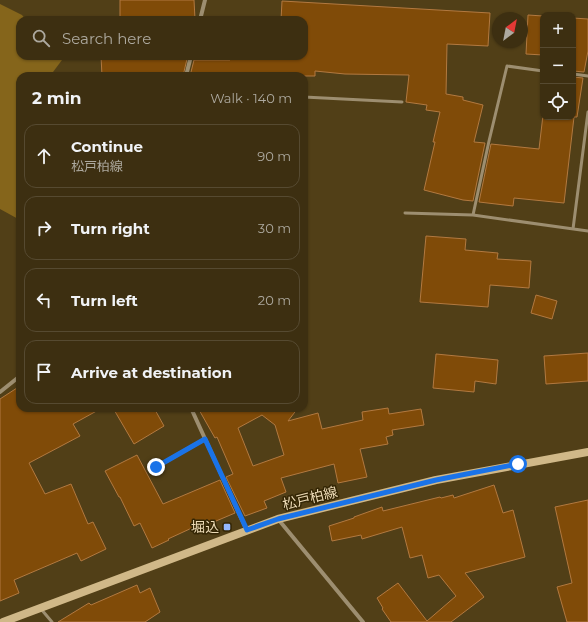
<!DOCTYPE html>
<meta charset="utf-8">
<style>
:root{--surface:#3d2f11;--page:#483b1f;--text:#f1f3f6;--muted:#ada99f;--line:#564a31}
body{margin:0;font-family:Montserrat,"Noto Sans JP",sans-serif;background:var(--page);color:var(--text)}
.controls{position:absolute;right:12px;top:12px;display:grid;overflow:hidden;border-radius:8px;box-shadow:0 1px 3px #0004}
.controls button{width:36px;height:36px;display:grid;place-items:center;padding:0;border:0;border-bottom:1px solid var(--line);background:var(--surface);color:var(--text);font:20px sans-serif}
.compass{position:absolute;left:492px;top:12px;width:36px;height:36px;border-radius:50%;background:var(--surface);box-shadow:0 1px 3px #0004;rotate:32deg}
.stop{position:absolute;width:12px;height:12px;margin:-9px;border:3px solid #1a73e8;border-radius:50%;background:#fff}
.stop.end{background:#1a73e8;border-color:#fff;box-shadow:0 1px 4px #0008}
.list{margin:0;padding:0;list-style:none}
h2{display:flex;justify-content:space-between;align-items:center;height:52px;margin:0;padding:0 16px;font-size:17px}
h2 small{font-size:13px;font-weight:400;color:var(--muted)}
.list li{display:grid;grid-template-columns:26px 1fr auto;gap:12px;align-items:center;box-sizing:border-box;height:64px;margin:0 8px 8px;padding:0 8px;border:1px solid var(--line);border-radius:12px}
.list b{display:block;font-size:15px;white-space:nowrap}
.list p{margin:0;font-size:13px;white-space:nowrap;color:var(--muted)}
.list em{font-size:13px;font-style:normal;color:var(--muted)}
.icon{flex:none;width:22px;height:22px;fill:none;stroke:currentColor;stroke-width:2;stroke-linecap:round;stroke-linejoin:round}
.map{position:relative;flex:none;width:588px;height:622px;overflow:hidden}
.search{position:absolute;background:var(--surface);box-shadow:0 1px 3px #0004;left:16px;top:16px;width:292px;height:44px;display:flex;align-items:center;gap:10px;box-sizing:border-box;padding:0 14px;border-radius:12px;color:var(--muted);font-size:15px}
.panel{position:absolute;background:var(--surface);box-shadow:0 1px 3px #0004;left:16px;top:72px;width:292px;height:340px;border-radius:12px}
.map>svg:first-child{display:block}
.green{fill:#85651b}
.building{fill:#804b08;stroke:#b27940;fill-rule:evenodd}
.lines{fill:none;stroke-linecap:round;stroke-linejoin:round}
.service{stroke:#9d8e70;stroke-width:3}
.minor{stroke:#9d8e70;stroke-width:4}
.secondary{stroke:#d0b888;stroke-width:8}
.route{stroke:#1a73e8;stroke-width:5}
.poi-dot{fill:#94b7fd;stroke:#342605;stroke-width:1.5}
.labels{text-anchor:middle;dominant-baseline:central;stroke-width:3;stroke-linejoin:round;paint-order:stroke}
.street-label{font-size:14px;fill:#ecdab6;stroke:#342605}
.poi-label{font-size:14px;fill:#ecdab6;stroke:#342605;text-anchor:end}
</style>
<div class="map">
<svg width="588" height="622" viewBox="0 0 588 622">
<rect width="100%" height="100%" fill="#513f17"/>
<path class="green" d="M0,4L22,15L26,20H20V56H65L50,76H20V220L0,209Z"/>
<path class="building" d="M120,0H194L195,19H153L120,17Z
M282,1L490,13L488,46L447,44L446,94L463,97V100L483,105L474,142L485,143L473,201L463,200L424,190L435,142H433L440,112L426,110L427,105L406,102L409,75L345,74L315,71V76H190L194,60H230L231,57L265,59V56H304V20H281Z
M528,15L543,16V55L526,54Z
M573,18L588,19V51L584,72L573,71Z
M101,56H176V59H187L183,76H102Z
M573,77L583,78L577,117H574L564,203L514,198L513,206L479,202L491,144L539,149L543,115V117H573Z
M426,236L466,239L465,250L498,253L497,259L531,261L529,288L490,285L488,307L420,302Z
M536,295L557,301L552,319L531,313Z
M588,353V381L546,384L544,356Z
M436,354L498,360L496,384L475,381L474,392L433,388Z
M20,386V408H102L73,424L80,436L29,463L45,494L71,484L88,524L93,522L106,549L81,561L77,553L14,580L19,593L0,601V399Z
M113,408H154L164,426L134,444Z
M198,408H298L288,421L318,413L322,429L363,420L362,412L388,408L389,414L421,409L424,425L392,430L393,435L386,437L388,444L360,449L367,477L338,483L334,464L281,478L286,492L264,501L267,508L245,516L226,477L233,474L217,437L215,438ZM262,415L275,425L284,455L253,466L238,428Z
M137,455L163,504L220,480L235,513L209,524L207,521L168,539L169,540L152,548L140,523L134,526L120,497H119L105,471Z
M494,485L503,513L513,510L525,557L465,573L484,597L451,622H391L382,609L383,608L377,598L398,583L427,621L456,596L439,575L428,578L422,555L410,558L402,527L362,539L361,535L332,541L329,526L354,518V517L382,507L383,511L440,497L441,498L453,495L454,498Z
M588,500V622H567L557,587L572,583L555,507Z
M137,585L140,593L150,588L160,612L145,622H58L89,603L91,605Z"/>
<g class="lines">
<path class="service" d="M573,74L588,76
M304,97L402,102
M405,213L473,215L588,231
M473,215L489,141L507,66L543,71
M573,229L588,112
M41,609L52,622"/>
<path class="minor" d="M200,20L205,0
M186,76L191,56
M0,392L20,376
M191,408L247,531
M156,467L205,439
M278,519L363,622"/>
<path class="secondary" d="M3,622L278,519L436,480L588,452"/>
</g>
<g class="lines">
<path class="route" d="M156,467L205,439L247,530L278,519L436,480L518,464"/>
</g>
<rect class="poi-dot" x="223" y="523" width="8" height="8" rx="2"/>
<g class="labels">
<g class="street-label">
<text transform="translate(310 498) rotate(-14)">松戸柏線</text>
</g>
<g class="poi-label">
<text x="219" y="527">堀込</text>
</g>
</g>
</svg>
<div class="controls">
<button>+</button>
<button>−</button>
<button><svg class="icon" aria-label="locate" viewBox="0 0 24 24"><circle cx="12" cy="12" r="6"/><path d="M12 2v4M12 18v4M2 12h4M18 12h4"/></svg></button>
</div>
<svg class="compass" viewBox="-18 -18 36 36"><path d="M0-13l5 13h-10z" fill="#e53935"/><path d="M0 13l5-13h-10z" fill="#ada99f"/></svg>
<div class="stop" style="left:518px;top:464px"></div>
<div class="stop end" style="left:156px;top:467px"></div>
<div class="search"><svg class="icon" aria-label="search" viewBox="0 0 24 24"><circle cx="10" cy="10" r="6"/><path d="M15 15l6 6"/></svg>Search here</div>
<section class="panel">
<h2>2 min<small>Walk · 140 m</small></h2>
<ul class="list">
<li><svg class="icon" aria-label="ahead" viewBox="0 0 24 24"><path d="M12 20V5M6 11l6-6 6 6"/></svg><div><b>Continue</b><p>松戸柏線</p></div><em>90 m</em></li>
<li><svg class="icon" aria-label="right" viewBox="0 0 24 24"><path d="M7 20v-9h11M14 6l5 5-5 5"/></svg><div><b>Turn right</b></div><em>30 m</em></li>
<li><svg class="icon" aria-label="left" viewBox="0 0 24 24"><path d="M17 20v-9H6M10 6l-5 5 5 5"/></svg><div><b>Turn left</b></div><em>20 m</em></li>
<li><svg class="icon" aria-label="arrive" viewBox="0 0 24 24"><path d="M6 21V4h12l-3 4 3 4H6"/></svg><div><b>Arrive at destination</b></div></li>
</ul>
</section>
</div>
